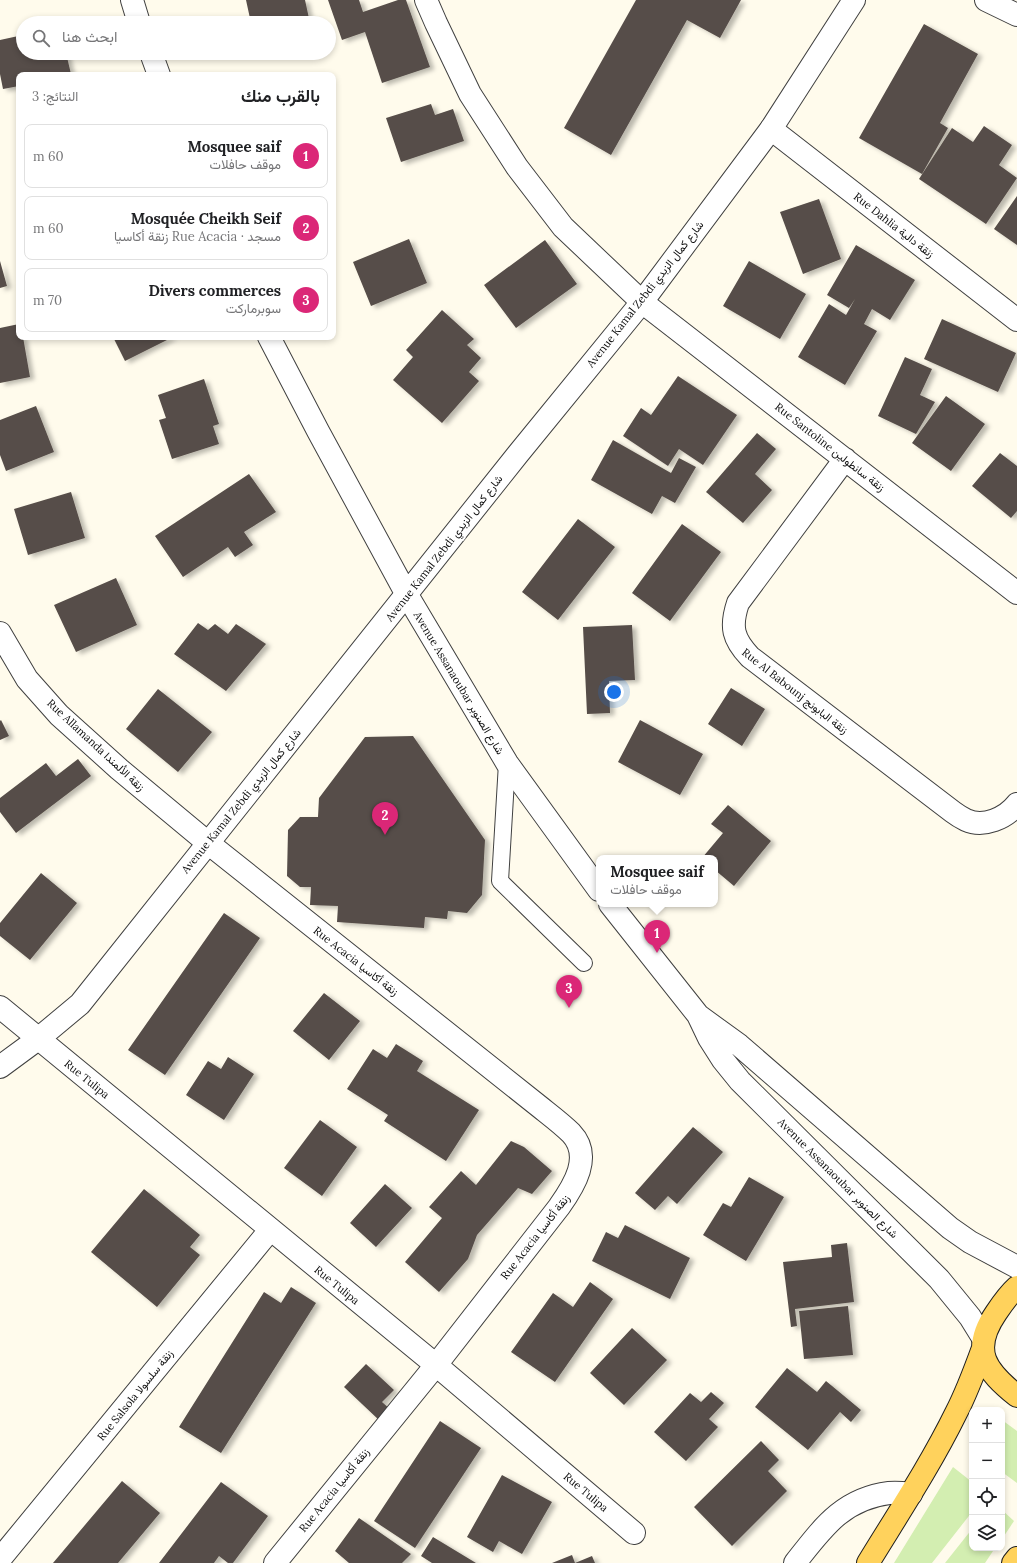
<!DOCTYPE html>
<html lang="ar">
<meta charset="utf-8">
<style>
:root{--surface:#fff;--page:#f2f2f2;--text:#202124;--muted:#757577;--line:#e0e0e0;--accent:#db2777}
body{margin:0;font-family:Lora,Vazirmatn,serif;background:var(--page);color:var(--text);direction:rtl}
.controls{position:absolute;right:12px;bottom:12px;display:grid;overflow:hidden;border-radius:8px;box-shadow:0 2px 6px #0003}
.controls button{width:36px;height:36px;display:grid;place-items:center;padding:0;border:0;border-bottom:1px solid var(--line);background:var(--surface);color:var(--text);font:20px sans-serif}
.you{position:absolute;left:614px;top:692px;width:14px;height:14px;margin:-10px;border:3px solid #fff;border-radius:50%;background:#1a73e8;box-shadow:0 0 0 6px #1a73e833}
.badge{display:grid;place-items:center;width:26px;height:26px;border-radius:50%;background:var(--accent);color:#fff;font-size:13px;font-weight:700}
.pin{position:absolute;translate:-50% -33px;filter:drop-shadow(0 1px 2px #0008)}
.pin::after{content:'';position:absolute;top:21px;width:14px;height:12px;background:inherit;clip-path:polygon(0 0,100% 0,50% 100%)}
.popup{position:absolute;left:596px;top:855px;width:122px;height:52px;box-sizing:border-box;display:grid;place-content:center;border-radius:8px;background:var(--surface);filter:drop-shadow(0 1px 3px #0005);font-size:13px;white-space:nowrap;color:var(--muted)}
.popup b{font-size:15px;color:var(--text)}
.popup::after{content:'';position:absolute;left:50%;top:100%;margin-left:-8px;border:8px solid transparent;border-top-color:var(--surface)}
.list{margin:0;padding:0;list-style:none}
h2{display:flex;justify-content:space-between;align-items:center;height:52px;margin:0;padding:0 16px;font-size:17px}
h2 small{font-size:13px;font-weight:400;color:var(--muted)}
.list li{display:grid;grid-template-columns:26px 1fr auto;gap:12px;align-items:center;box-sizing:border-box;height:64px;margin:0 8px 8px;padding:0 8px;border:1px solid var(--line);border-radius:8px}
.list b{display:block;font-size:15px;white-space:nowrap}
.list p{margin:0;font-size:13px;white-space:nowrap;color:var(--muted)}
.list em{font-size:13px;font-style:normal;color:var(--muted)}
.icon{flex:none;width:22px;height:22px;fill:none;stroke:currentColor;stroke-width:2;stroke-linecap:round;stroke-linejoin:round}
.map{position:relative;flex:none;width:1017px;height:1563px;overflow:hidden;direction:ltr}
.search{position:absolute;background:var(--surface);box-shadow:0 2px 6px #0003;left:16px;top:16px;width:320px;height:44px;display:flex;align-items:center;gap:10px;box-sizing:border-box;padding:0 14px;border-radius:22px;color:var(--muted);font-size:15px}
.panel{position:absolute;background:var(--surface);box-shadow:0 2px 6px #0003;left:16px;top:72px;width:320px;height:268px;border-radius:8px;direction:rtl}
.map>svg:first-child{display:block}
.grass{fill:#d3eeb1}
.building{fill:#564d48;filter:url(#shadow)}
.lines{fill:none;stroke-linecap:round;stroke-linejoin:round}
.service-casing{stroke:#404040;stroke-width:18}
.minor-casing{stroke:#404040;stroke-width:24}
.tertiary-casing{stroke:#404040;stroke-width:24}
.primary-casing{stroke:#1e1e1e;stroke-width:24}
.service{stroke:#fff;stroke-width:16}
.minor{stroke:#fff;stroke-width:22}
.tertiary{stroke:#fff;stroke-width:22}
.primary{stroke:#ffd25c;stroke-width:22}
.labels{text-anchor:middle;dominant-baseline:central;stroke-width:4;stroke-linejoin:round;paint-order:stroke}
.street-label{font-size:11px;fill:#0d0d0d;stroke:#fff}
</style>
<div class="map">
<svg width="1017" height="1563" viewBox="0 0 1017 1563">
<defs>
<filter id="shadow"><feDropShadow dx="4.5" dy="2.5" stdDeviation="2" flood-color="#0004"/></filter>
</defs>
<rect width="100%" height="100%" fill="#fffbec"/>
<path class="grass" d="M1002,1420L1017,1431V1483L1002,1472Z
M953,1467L972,1482V1512L932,1563H894Z
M1002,1510L1014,1521L1002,1539Z
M972,1529V1548H995L985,1563H945Z"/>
<path class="building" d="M246,0H305L310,23H251Z
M328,0H359L363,12L398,0H406L430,67L382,83L365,32L342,40Z
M636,0H741L720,38L687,20L611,155L564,128Z
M924,24L978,54L940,123L948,128L922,174L859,138Z
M23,35V53H66L71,74L19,75V86L3,89L0,74V40Z
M431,104L435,115L453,109L464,141L401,162L386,118Z
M984,126L1012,145L999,165L1017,178L986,224L919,179L952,128L973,142Z
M1017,196V245L994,229Z
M819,199L841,259L803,274L780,212Z
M409,239L427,283L371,306L353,262Z
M545,240L577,284L516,328L484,285Z
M856,245L915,280L890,320L872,309L864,324L877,331L845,385L798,357L829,304L846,315L855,299L849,308L827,295Z
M0,261L7,286L0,288Z
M749,261L806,294L780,339L723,306Z
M442,310L474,339L467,345L481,358L469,372L479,381L442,423L393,380L413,357L406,350Z
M942,319L1016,353L998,392L924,359Z
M19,324V337H23L30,377L0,383V328Z
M113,337H173L125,361Z
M905,357L932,369L920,395L935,402L916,434L878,416Z
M678,376L737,415L703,465L679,449L668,466L623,436L641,408L651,415Z
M204,379L219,424L213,426L219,444L172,459L159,420L166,418L158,395Z
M946,396L985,424L951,471L912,443Z
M36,406L54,452L6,471L0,455V420Z
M757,433L776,449L755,474L772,490L743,523L706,492Z
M613,440L671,473L679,458L696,467L675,503L662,496L652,514L591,480Z
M1000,453L1017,466V511L1011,518L972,486Z
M249,474L276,512L244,532L253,545L235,557L228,547L183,577L155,536Z
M71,492L85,538L28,555L14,509Z
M578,519L615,547L558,620L522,592Z
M682,524L721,552L670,621L632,593Z
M116,578L137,625L76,652L54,605Z
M198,623L208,630L215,624L228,634L236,624L266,644L226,691L174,654Z
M632,625L635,680L609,681L610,713L587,714L583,627Z
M731,688L765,709L742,746L708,724Z
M158,689L212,732L178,772L126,729Z
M1,720L9,736L0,740V721Z
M640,720L703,754L680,795L618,762Z
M413,736L485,840L482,895L467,913L448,911L447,919L425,917L424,928L337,922L338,906L310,905L311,887H300L287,876L288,830L300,817H318L319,798L365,737Z
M78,759L91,776L16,833L0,812V798L46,763L56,776Z
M728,805L771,841L734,886L715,870V858H702L723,833L711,824Z
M41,873L77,903L30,960L0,936V923Z
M224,913L260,938L165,1075L128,1050Z
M324,993L360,1021L329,1060L293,1031Z
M396,1044L423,1061L417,1071L479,1110L446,1161L384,1121L388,1115L347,1089L373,1049L387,1058Z
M228,1057L254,1074L224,1120L186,1095L208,1061L221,1069Z
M320,1120L357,1147L322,1196L284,1168Z
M693,1127L723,1152L677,1204L668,1196L655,1210L635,1193Z
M511,1141L524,1147L552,1171L532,1194L518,1188L477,1235L468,1259L439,1292L405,1262L442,1218L429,1207L461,1171L476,1185Z
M749,1177L784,1197L746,1261L703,1235L723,1203L731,1207Z
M385,1184L412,1208L376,1247L350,1223Z
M144,1189L200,1235L190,1247L200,1255L157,1307L91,1252Z
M625,1225L690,1258L670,1299L592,1261L606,1232L618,1238Z
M847,1243L854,1302L795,1309L797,1326L791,1327L783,1262L832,1257L831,1245Z
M590,1282L613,1299L555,1382L511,1352L553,1293L573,1307Z
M291,1287L316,1303L221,1453L179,1427L264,1292L281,1303Z
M848,1306L853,1355L804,1359L799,1311Z
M632,1328L667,1360L624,1405L590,1373Z
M366,1364L394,1390L382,1402L391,1410L380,1421L344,1387Z
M787,1368L817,1392L826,1381L861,1410L851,1422L840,1412L808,1450L755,1407Z
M711,1392L724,1403L709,1419L718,1427L686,1461L654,1432L690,1393L701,1402Z
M440,1421L481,1448L415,1548L374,1521Z
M761,1441L779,1460L768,1471L787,1491L732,1546L694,1507Z
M502,1475L552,1502L522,1554L499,1541L493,1552L467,1537Z
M122,1481L160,1513L118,1563H53Z
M221,1482L268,1516L233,1563H228L219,1556L214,1563H159Z
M359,1518L411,1554L402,1563H349L335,1551Z
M433,1537L476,1563H432L421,1556Z
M572,1555L575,1563L592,1556L595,1563H552Z"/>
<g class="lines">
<g class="service-casing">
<path id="service" d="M507,763L500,881L584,963"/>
</g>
<g class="minor-casing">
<path id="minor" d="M426,0L436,23L470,94L517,167L563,227L642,302L1017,593
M986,0L1017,15
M771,129L1017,320
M845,459L738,603C730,627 733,639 750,657L953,812C957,815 962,818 966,820C984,828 1006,818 1017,804
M0,633L27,679L59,715L119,769L208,843L540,1107C550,1115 562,1124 571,1133C593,1156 574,1186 559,1207L436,1365L275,1563
M0,1007L436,1365L634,1533
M0,1559L270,1230
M795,1563C822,1529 842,1499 889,1493C896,1492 904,1493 911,1494"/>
</g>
<g class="tertiary-casing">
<path id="tertiary" d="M132,0L139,23
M151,53L159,75
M269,337L318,431L407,595L507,763L599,890
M610,904L698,1015L709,1038L723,1060L740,1081L939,1279L970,1317L983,1338
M699,1016L739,1045L950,1228L970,1242L1017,1267
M0,1067L38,1039L80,1004L518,454L642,302L771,129L854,0"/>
</g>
<g class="primary-casing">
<path id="primary" d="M1017,1287C1008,1295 1002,1304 996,1313C970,1351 986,1371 1017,1396
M868,1563C898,1514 931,1464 956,1413C967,1392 975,1370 983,1348
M1013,1563L1017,1558"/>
</g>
<use href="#service" class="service"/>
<use href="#minor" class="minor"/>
<use href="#tertiary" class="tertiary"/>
<use href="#primary" class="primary"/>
</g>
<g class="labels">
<g class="street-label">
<text transform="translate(894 225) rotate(38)">Rue Dahlia زنقة دالية</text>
<text transform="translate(645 294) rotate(-52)">Avenue Kamal Zebdi شارع كمال الزبدي</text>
<text transform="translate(830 447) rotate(38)">Rue Santoline زنقة سانطولين</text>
<text transform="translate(444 548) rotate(-52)">Avenue Kamal Zebdi شارع كمال الزبدي</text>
<text transform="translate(459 683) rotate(59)">Avenue Assanaoubar شارع الصنوبر</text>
<text transform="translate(795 691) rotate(38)">Rue Al Babounj زنقة البابونج</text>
<text transform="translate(96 745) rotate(43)">Rue Allamanda زنقة الألمندا</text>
<text transform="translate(241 801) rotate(-51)">Avenue Kamal Zebdi شارع كمال الزبدي</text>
<text transform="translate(356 961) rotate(38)">Rue Acacia زنقة أكاسيا</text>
<text transform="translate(87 1079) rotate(39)">Rue Tulipa</text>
<text transform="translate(838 1178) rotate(45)">Avenue Assanaoubar شارع الصنوبر</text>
<text transform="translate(535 1237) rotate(-52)">Rue Acacia زنقة أكاسيا</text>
<text transform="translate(337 1285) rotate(39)">Rue Tulipa</text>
<text transform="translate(135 1395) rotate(-51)">Rue Salsola زنقة سلسولا</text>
<text transform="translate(334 1490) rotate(-51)">Rue Acacia زنقة أكاسيا</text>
<text transform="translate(586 1492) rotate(40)">Rue Tulipa</text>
</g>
</g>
</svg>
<div class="controls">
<button>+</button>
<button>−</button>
<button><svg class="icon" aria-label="locate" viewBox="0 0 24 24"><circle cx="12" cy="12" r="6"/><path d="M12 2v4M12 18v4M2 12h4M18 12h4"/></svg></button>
<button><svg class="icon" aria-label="layers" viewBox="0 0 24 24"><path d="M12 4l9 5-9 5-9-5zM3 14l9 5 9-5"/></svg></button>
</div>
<div class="you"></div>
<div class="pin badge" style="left:657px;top:953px">1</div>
<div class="popup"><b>Mosquee saif</b>موقف حافلات</div>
<div class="pin badge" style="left:385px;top:835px">2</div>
<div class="pin badge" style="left:569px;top:1008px">3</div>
<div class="search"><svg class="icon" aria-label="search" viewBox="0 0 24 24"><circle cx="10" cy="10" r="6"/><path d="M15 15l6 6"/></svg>ابحث هنا</div>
<section class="panel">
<h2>بالقرب منك<small>النتائج: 3</small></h2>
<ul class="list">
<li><span class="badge">1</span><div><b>Mosquee saif</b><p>موقف حافلات</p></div><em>60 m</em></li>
<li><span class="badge">2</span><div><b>Mosquée Cheikh Seif</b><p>مسجد · Rue Acacia زنقة أكاسيا</p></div><em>60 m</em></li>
<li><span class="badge">3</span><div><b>Divers commerces</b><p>سوبرماركت</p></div><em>70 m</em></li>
</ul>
</section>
</div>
